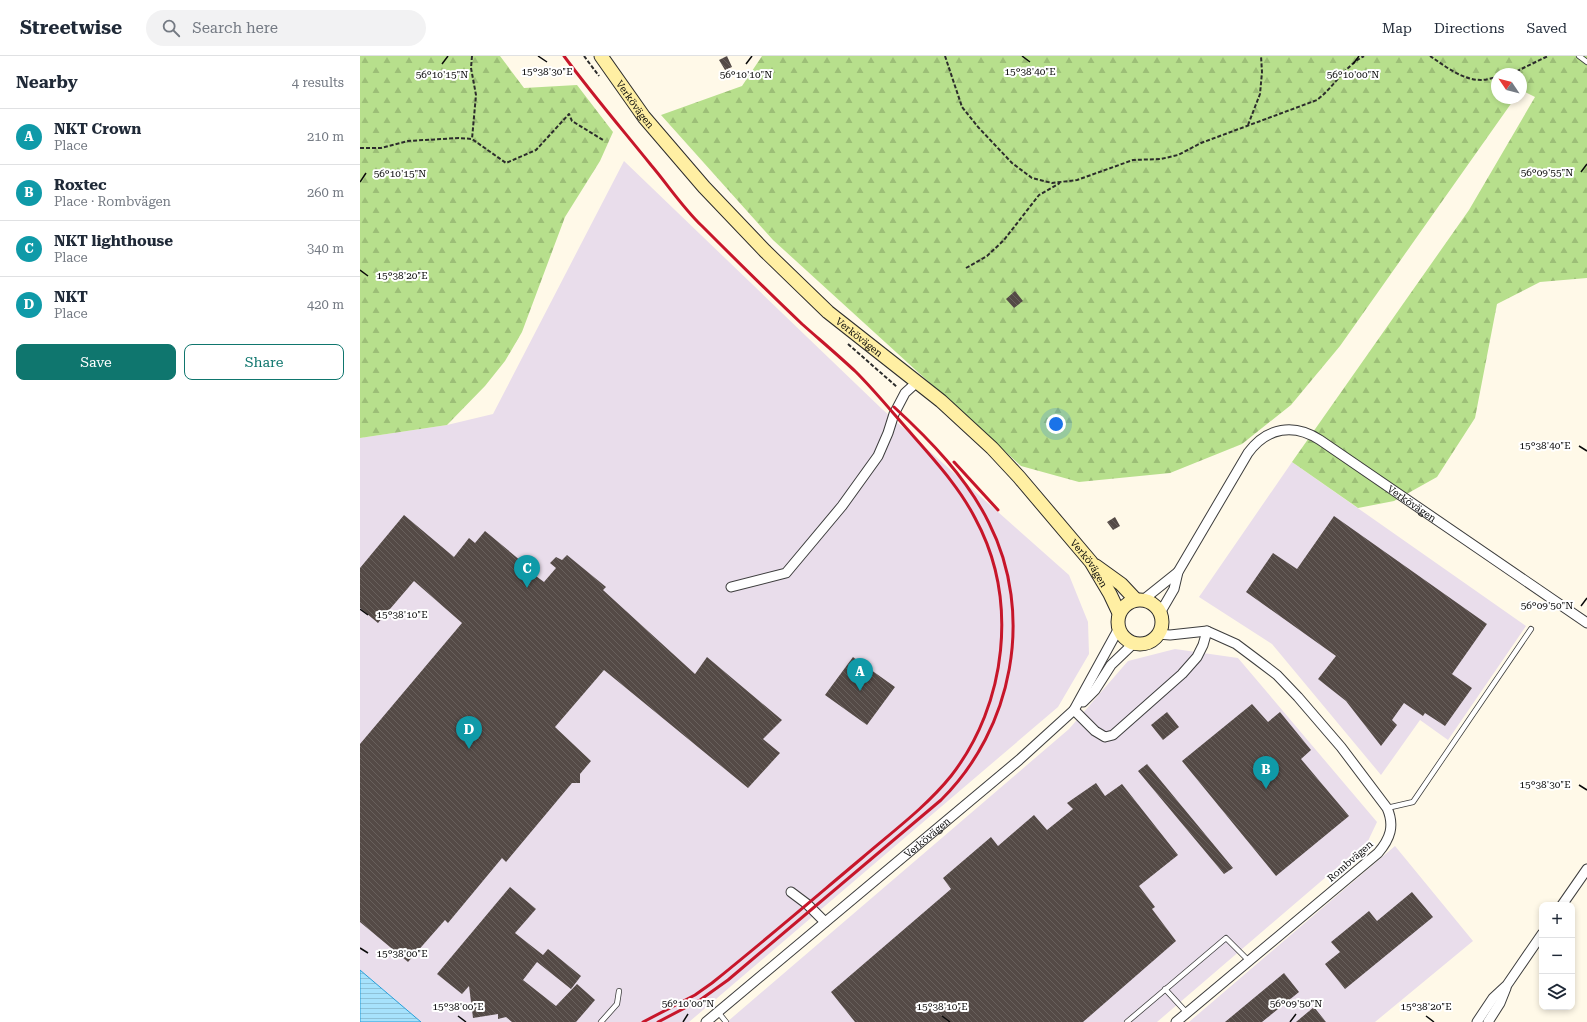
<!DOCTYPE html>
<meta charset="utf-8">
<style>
:root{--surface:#fff;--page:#f2f2f3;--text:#1f2937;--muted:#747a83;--line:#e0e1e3;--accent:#0f766e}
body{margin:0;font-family:"Roboto Serif",serif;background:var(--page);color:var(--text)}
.controls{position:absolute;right:12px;bottom:12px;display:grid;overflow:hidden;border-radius:8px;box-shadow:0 2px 6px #0003}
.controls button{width:36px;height:36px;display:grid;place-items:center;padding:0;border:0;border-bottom:1px solid var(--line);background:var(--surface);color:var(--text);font:20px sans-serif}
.compass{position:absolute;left:1131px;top:12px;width:36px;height:36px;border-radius:50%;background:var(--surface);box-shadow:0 2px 6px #0003;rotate:305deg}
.you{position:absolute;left:696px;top:368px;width:14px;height:14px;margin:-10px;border:3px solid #fff;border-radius:50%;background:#1a73e8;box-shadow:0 0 0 6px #1a73e833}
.badge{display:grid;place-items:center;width:26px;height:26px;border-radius:50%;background:var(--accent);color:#fff;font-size:13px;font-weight:700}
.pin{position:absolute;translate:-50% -33px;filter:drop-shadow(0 1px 2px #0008)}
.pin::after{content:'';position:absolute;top:21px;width:14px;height:12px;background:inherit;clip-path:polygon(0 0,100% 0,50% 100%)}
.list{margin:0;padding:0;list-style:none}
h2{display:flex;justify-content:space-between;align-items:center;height:52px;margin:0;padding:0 16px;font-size:17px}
h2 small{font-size:13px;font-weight:400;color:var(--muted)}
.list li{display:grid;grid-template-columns:26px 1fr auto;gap:12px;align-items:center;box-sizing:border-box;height:56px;padding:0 16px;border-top:1px solid var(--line)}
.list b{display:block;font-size:15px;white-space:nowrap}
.list p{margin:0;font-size:13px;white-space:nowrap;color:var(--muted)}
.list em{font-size:13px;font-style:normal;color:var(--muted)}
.actions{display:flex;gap:8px;padding:12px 16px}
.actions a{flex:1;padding:9px 0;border:1px solid var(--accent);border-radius:8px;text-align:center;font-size:14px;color:var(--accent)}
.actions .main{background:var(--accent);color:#fff}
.icon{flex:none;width:22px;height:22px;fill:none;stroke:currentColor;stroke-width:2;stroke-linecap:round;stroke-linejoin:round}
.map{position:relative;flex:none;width:1227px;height:966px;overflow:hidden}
header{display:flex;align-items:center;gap:24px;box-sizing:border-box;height:56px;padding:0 20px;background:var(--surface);border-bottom:1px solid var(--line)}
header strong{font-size:19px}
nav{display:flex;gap:22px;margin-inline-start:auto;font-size:14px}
.search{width:280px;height:36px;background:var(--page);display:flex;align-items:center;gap:10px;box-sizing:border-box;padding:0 14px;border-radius:22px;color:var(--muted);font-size:15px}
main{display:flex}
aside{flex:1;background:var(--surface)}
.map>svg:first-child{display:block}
.industrial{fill:#e9ddeb}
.forest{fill:url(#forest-firs)}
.water{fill:url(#water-rules);stroke:#279eda}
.building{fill:url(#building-back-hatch)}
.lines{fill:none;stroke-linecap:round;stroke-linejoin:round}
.service-casing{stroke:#3d3d3d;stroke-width:6}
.minor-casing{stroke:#3d3d3d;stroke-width:11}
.secondary-casing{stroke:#2c2c2c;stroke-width:15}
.path{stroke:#2c2c2c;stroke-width:2;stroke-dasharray:4 2;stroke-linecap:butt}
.service{stroke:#fff;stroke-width:4.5}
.minor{stroke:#fff;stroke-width:9}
.secondary{stroke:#ffefa3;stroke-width:13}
.rail{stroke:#c7162a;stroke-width:3}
.ticks{fill:none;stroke:#0a0a0a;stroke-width:1.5}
.labels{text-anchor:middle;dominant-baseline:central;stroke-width:4;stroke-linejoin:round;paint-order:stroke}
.street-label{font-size:10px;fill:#0a0a0a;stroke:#fff}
.ticks-label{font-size:10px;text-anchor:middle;fill:#0a0a0a;stroke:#fff;stroke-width:4;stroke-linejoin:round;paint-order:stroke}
</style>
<header>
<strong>Streetwise</strong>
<div class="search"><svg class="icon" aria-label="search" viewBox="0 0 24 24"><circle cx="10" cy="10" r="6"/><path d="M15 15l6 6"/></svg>Search here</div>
<nav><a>Map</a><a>Directions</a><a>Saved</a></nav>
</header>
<main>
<aside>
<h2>Nearby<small>4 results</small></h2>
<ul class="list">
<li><span class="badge" style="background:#0f9aa8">A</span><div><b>NKT Crown</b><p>Place</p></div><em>210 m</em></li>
<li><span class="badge" style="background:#0f9aa8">B</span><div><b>Roxtec</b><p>Place · Rombvägen</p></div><em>260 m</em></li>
<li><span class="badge" style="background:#0f9aa8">C</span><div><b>NKT lighthouse</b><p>Place</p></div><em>340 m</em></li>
<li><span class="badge" style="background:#0f9aa8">D</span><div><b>NKT</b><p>Place</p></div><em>420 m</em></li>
</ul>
<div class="actions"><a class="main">Save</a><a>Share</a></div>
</aside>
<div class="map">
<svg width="1227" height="966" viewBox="0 0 1227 966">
<defs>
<pattern id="forest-firs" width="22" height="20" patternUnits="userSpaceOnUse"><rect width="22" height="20" fill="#b7df8c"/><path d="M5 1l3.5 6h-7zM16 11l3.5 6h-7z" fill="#9cbe77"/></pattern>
<pattern id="water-rules" width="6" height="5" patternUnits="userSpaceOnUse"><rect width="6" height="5" fill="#a7e2fc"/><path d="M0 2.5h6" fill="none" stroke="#8ec1d7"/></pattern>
<pattern id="building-back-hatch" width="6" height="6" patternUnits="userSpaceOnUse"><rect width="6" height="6" fill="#544a46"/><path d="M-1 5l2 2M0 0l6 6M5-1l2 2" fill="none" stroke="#68605c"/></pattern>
</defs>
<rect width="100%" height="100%" fill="#fff9e8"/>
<path class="industrial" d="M264,105L522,353L709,519L728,566L729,598L698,651L329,966H61L0,914V382L87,369L133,358Z
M932,406L1166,570L1088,684L1060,664L1021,719L912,588L839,541Z
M815,593L878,602L1017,766L1008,785L797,966H367L709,673L768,605Z
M1035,790L1113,885L1015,966H829Z"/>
<path class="forest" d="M0,0H140L164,32L217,29L253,76L240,105L205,161L162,276L145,305L125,330L87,369L0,382Z
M402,0H1227V222L1180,226L1137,248L1115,362L1077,421L1034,445L998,452L932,406L1109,154L1175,41L1161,34V18H1137V42H1155L980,290L931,349L882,388L810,417L719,426L661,410L413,184L301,59L382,30Z"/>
<path class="water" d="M0,914L61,966H0Z"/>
<path class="building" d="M367,0L372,11L365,14L359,4Z
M655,235L663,245L654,252L646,243Z
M44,459L94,501L109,482L115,487L125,475L167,510L165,512L184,526L196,512L190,507L196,501L202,504L207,499L246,531L243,534L335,618L347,601L422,664L403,683L420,697L388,732L244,614L195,671L231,705L220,718V727H212L146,806L142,802L88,867L85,864L48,906L0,866V688L102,567L54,525L18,567L0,552V512Z
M974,460L1127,568L1092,618L1112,632L1085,670L1065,657L1063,660L1044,647L1032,664L1037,669L1021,690L986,645L958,623L976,600L886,536L913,497L937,513Z
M755,461L760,470L753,474L747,466Z
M493,601L535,631L507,669L465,639Z
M892,648L908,666L920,656L951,694L941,703L989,760L916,820L822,705Z
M807,656L819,671L803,684L791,669Z
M787,708L873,812L864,818L778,715Z
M736,727L745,740L762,728L818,799L779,830L795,851L792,853L816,885L723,966H495L471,936L591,833L583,822L631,781L638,790L674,759L687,774L713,753L707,747Z
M150,831L176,853L155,877L183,899L188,893L221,920L211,933L177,906L163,924L196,950L217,928L235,944L216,966H152L146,961L138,963V958L113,962L109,930L102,938L77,918Z
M1052,836L1073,861L985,933L965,908L980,896L971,886L1009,855L1017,865Z
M924,917L939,936L902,966H865Z
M954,951L966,966H936Z"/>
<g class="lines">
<g class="service-casing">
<path id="service" d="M1219,0L1227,6
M1027,752L1053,746L1171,573
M805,933L827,957
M358,956L366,966
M241,966L257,948L259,935
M767,966L866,882L888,904"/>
</g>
<g class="minor-casing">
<g id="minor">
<path d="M371,531L426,517L482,450L518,400L528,377L534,358L545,337L557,326"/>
<path d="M783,544L818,516"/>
<path id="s1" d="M800,557L814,533L818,516L888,397C907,371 934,367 960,384L1227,567"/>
<path d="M798,578L810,579L847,575L876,588L896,603L917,619L938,641L981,691L1027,752C1035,770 1030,783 1018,797L816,966"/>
<path d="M723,646L735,634L751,609L774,587"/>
<path d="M714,654L735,675L745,681L753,679L822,618L837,601L843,589L847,575"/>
<path d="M431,836L447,848L465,866"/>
<path d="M1202,849L1227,813"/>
<path id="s2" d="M346,966L659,704L714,654L759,572"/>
<path d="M1117,966L1133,942L1147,929L1182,878"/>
<path d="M1128,966L1140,947L1146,932"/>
</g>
</g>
<g class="secondary-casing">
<g id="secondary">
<path id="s3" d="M241,0L284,61L344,131L405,195L468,256L581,345L632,392L659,421L731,506L750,538L759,557"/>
<path d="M736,510L761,528L776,544"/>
<circle cx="780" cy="566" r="22"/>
</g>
</g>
<path class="path" d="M112,0L111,12L116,39L112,83
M224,0L239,20
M585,0L602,51L618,71L652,107L672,122L692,127L717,124L773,104L801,103L818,99L841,87L957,44C974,31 985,10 1004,0
M1070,0C1085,10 1102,24 1121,24C1126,24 1132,22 1137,21
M1151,18L1188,0
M888,69L900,38L902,16L901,0
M0,92H21L48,85L99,82L112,83L146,107L176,94L209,58L212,65L243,84
M606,212L627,200L644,184L679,139L700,127
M488,288L537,331"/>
<use href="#service" class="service"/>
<use href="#minor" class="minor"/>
<use href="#secondary" class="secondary"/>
<path class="rail" d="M204,0C232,38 262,73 291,109C308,129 323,152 342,170C375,203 408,236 442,268C460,284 479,300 496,316C515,335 532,356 549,375C573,403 598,429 615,462C659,543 647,648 591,720C566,751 532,776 502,802C452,844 403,886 352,927L335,939L283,966
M594,406L638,454
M298,966L340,944L368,924L581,744C653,673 675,558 629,467C607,422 570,384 534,351"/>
</g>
<path class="ticks" d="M178,0L187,6M662,0L670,6M82,8L88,0M386,8L392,0M993,8L999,0M1221,116L1227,108M0,126L6,117M0,214L8,220M1219,390L1227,395M1221,550L1227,542M0,553L8,559M1219,729L1227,734M0,892L8,897M98,960L106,966M582,960L590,966M1066,960L1074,966M323,966L328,958M930,966L936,958"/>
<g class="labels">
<g class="street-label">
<text stroke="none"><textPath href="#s3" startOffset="59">Verkövägen</textPath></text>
<text stroke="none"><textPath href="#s3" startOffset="383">Verkövägen</textPath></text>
<text stroke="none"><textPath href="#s1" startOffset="377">Verkövägen</textPath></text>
<text stroke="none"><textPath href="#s3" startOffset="707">Verkövägen</textPath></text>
<text stroke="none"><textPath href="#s2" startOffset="288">Verkövägen</textPath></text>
<text transform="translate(990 805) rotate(-41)">Rombvägen</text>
</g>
</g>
<g class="ticks-label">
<text x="187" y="19">15°38'30"E</text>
<text x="670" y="19">15°38'40"E</text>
<text x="82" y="22">56°10'15"N</text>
<text x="386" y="22">56°10'10"N</text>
<text x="993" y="22">56°10'00"N</text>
<text x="1187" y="120">56°09'55"N</text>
<text x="40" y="121">56°10'15"N</text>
<text x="42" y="223">15°38'20"E</text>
<text x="1185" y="393">15°38'40"E</text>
<text x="1187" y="553">56°09'50"N</text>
<text x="42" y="562">15°38'10"E</text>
<text x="1185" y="732">15°38'30"E</text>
<text x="42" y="901">15°38'00"E</text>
<text x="328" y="951">56°10'00"N</text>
<text x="936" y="951">56°09'50"N</text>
<text x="98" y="954">15°38'00"E</text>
<text x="582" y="954">15°38'10"E</text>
<text x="1066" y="954">15°38'20"E</text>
</g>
</svg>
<div class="controls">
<button>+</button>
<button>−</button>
<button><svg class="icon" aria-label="layers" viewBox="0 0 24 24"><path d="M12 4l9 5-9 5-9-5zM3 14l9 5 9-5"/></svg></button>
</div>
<svg class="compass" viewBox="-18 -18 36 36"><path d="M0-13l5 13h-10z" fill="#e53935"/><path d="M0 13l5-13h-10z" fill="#747a83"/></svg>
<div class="you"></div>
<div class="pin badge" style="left:500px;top:635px;background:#0f9aa8">A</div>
<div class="pin badge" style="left:906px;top:733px;background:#0f9aa8">B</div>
<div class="pin badge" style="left:167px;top:532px;background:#0f9aa8">C</div>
<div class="pin badge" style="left:109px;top:693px;background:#0f9aa8">D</div>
</div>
</main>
